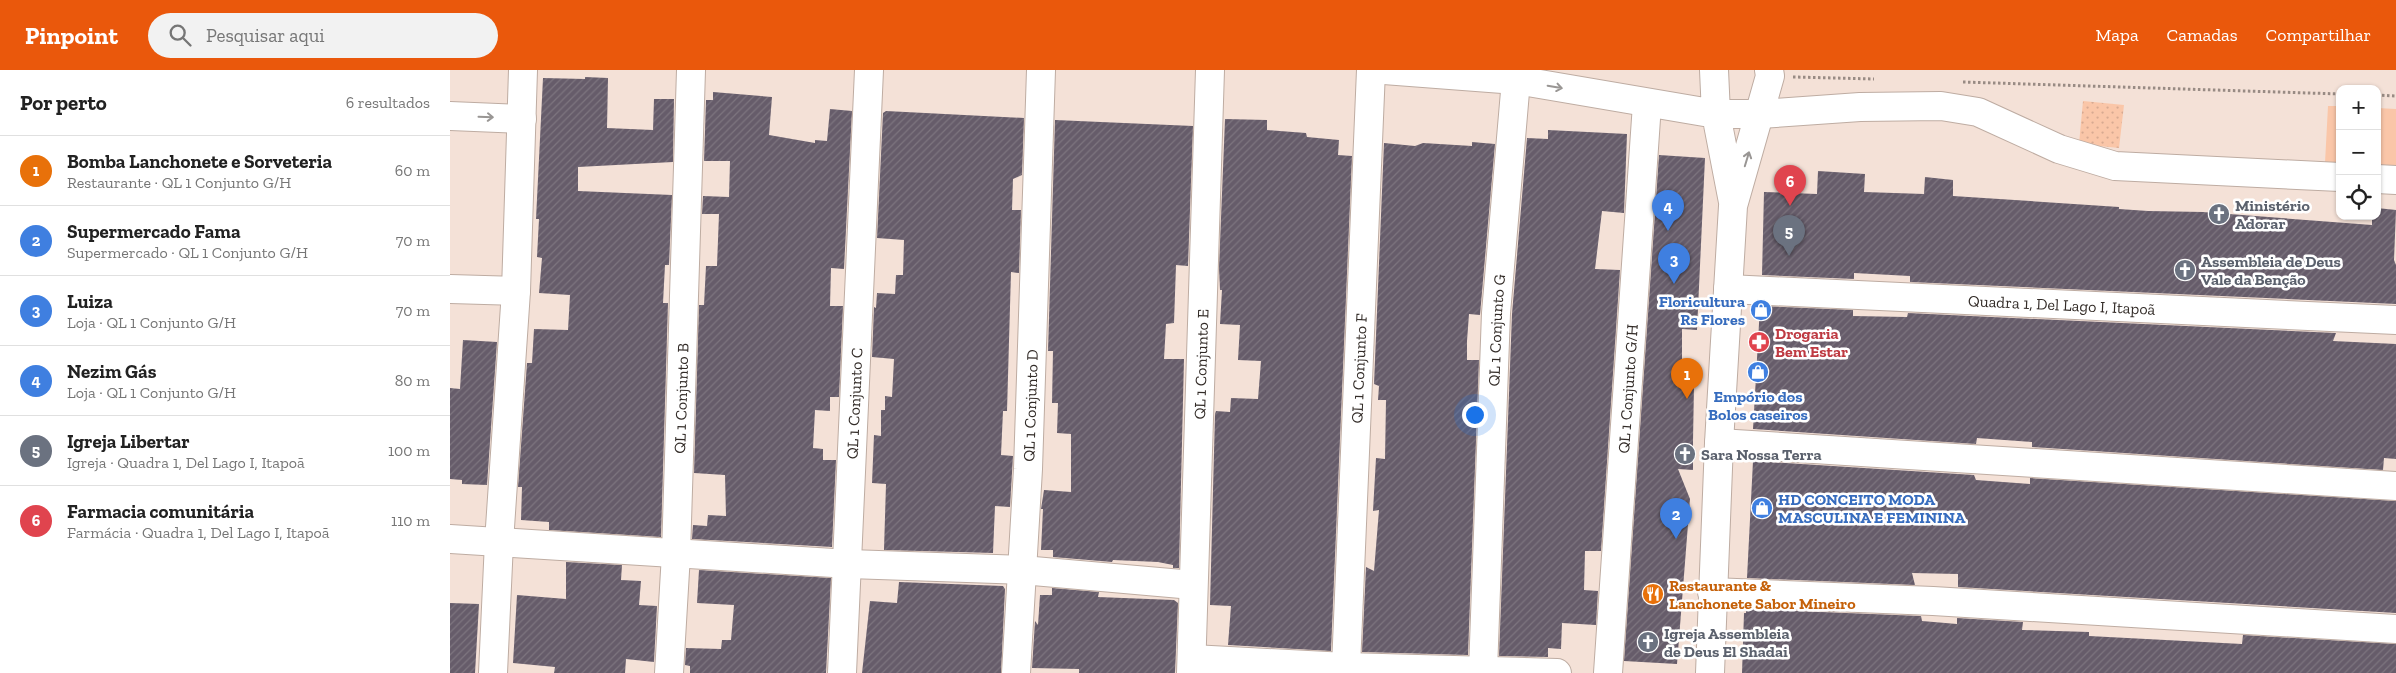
<!DOCTYPE html>
<html lang="pt">
<meta charset="utf-8">
<style>
:root{--surface:#fff;--page:#f2f2f2;--text:#222;--muted:#767676;--line:#e0e0e0;--accent:#ea580c}
body{margin:0;font-family:"Zilla Slab",serif;background:var(--page);color:var(--text)}
.controls{position:absolute;right:15px;top:15px;display:grid;overflow:hidden;border-radius:10px;box-shadow:0 1px 4px #0004}
.controls button{width:45px;height:45px;display:grid;place-items:center;padding:0;border:0;border-bottom:1px solid var(--line);background:var(--surface);color:var(--text);font:25px sans-serif}
.you{position:absolute;left:1024px;top:344px;width:18px;height:18px;margin:-12px;border:4px solid #fff;border-radius:50%;background:#1a73e8;box-shadow:0 0 0 8px #1a73e833}
.badge{display:grid;place-items:center;width:32px;height:32px;border-radius:50%;background:var(--accent);color:#fff;font-size:16px;font-weight:700}
.pin{position:absolute;translate:-50% -41px;filter:drop-shadow(0 1px 2px #0008)}
.pin::after{content:'';position:absolute;top:26px;width:18px;height:15px;background:inherit;clip-path:polygon(0 0,100% 0,50% 100%)}
.list{margin:0;padding:0;list-style:none}
h2{display:flex;justify-content:space-between;align-items:center;height:65px;margin:0;padding:0 20px;font-size:21px}
h2 small{font-size:16px;font-weight:400;color:var(--muted)}
.list li{display:grid;grid-template-columns:32px 1fr auto;gap:15px;align-items:center;box-sizing:border-box;height:70px;padding:0 20px;border-top:1px solid var(--line)}
.list b{display:block;font-size:19px;white-space:nowrap}
.list p{margin:0;font-size:16px;white-space:nowrap;color:var(--muted)}
.list em{font-size:16px;font-style:normal;color:var(--muted)}
.icon{flex:none;width:28px;height:28px;fill:none;stroke:currentColor;stroke-width:2;stroke-linecap:round;stroke-linejoin:round}
.map{position:relative;flex:none;width:1946px;height:603px;overflow:hidden}
header{display:flex;align-items:center;gap:30px;box-sizing:border-box;height:70px;padding:0 25px;background:var(--accent);color:#fff}
header strong{font-size:24px}
nav{display:flex;gap:28px;margin-inline-start:auto;font-size:18px}
.search{width:350px;height:45px;background:var(--page);display:flex;align-items:center;gap:12px;box-sizing:border-box;padding:0 18px;border-radius:28px;color:var(--muted);font-size:19px}
main{display:flex}
aside{flex:1;background:var(--surface)}
.map>svg:first-child{display:block}
.grass{fill:#fac6a8}
.park{fill:url(#park-dots)}
.building{fill:url(#building-hatch)}
.lines{fill:none;stroke-linecap:round;stroke-linejoin:round}
.minor-casing{stroke:#beaca2;stroke-width:30}
.tertiary-casing{stroke:#beaca2;stroke-width:30}
.path{stroke:#988b84;stroke-width:3;stroke-dasharray:2.5 2.5;stroke-linecap:butt}
.minor{stroke:#fff;stroke-width:28}
.tertiary{stroke:#fff;stroke-width:28}
.oneway{stroke:#999694}
.labels{text-anchor:middle;dominant-baseline:central;stroke-width:5;stroke-linejoin:round;paint-order:stroke}
.worship-label{font-size:16px;font-weight:bold;fill:#5b616d;stroke:#fff;text-anchor:start}
.shop-label{font-size:16px;font-weight:bold;fill:#366cbe;stroke:#fff;text-anchor:end}
.street-label{font-size:16px;fill:#332c28;stroke:#fff}
.health-label{font-size:16px;font-weight:bold;fill:#be3a42;stroke:#fff;text-anchor:start}
.food-label{font-size:16px;font-weight:bold;fill:#c56008;stroke:#fff;text-anchor:start}
</style>
<header>
<strong>Pinpoint</strong>
<div class="search"><svg class="icon" aria-label="search" viewBox="0 0 24 24"><circle cx="10" cy="10" r="6"/><path d="M15 15l6 6"/></svg>Pesquisar aqui</div>
<nav><a>Mapa</a><a>Camadas</a><a>Compartilhar</a></nav>
</header>
<main>
<aside>
<h2>Por perto<small>6 resultados</small></h2>
<ul class="list">
<li><span class="badge" style="background:#e8710a">1</span><div><b>Bomba Lanchonete e Sorveteria</b><p>Restaurante · QL 1 Conjunto G/H</p></div><em>60 m</em></li>
<li><span class="badge" style="background:#3f7fe0">2</span><div><b>Supermercado Fama</b><p>Supermercado · QL 1 Conjunto G/H</p></div><em>70 m</em></li>
<li><span class="badge" style="background:#3f7fe0">3</span><div><b>Luiza</b><p>Loja · QL 1 Conjunto G/H</p></div><em>70 m</em></li>
<li><span class="badge" style="background:#3f7fe0">4</span><div><b>Nezim Gás</b><p>Loja · QL 1 Conjunto G/H</p></div><em>80 m</em></li>
<li><span class="badge" style="background:#6b7280">5</span><div><b>Igreja Libertar</b><p>Igreja · Quadra 1, Del Lago I, Itapoã</p></div><em>100 m</em></li>
<li><span class="badge" style="background:#e0444e">6</span><div><b>Farmacia comunitária</b><p>Farmácia · Quadra 1, Del Lago I, Itapoã</p></div><em>110 m</em></li>
</ul>
</aside>
<div class="map">
<svg width="1946" height="603" viewBox="0 0 1946 603">
<defs>
<pattern id="park-dots" width="8" height="8" patternUnits="userSpaceOnUse" patternTransform="scale(1.25)"><rect width="8" height="8" fill="#fac6a8"/><path d="M2 2h.1M6 6h.1" fill="none" stroke="#d7aa91" stroke-width="1.8" stroke-linecap="round"/></pattern>
<pattern id="building-hatch" width="6" height="6" patternUnits="userSpaceOnUse" patternTransform="scale(1.25)"><rect width="6" height="6" fill="#665c6a"/><path d="M-1 1l2-2M0 6l6-6M5 7l2-2" fill="none" stroke="#7d757f"/></pattern>
</defs>
<rect width="100%" height="100%" fill="#f4e1d7"/>
<path class="grass" d="M1878,36H1890V94L1875,93Z
M1927,38L1946,39V97L1927,96Z"/>
<path class="park" d="M1633,31L1674,35L1669,78L1629,74Z"/>
<path class="building" d="M135,7L158,8L157,58L203,60L204,29H224L223,92L128,97V121L222,125L219,195H215L213,233H218L211,467L99,460V452L71,450L72,417H68L77,293H82L84,259L118,260L120,225L89,223L92,188L87,187L89,149H86L93,8L135,9Z
M263,22L322,27L319,65L365,73V70L377,71L380,39L402,41L394,199L381,198L380,236H393L389,327H380V341L365,340L363,378L373,379V390H386L382,477L242,469L243,455L257,456L258,445L276,446L275,405L244,403L249,235H254L256,196H267L269,144H252L253,126L279,127L280,91H254L256,30H263Z
M436,41L574,48L572,105L563,109L562,140H571L569,203L561,202L557,341H553L551,385L563,386L560,437L545,436L543,483L434,480L436,414L422,413L424,365L431,366V340H435V326L442,327L444,289L422,287L424,237L426,238L427,223L445,224L446,205H453L454,170L427,168L433,43Z
M775,49L817,50V60L856,63L857,67L889,70L888,85L902,86L881,581L778,575L781,536L760,535L765,344L766,341L780,342L781,328L808,329L811,291L788,290L790,255L770,254L772,220H770L769,198Z
M605,50L743,56L738,196L726,195L724,253L716,254L714,289H734L729,498H723V495L708,492L663,490L662,492L603,487V480H591L593,439H591L594,420L621,422V364L607,363L608,333H602L603,281H598Z
M1098,60L1177,64L1174,143L1152,141L1145,199L1170,200L1151,481H1135L1134,520L1148,521L1146,555L1112,553L1111,579L1098,578V587L1049,586L1062,244L1077,68L1098,69Z
M1022,72L1045,74L1030,245L1019,244L1017,271V290H1029L1018,585L912,582L916,497L924,501L929,440L923,441L926,388L935,389L936,330H928L929,316L924,314L934,73L965,76L973,73L1022,76Z
M1209,85L1255,88L1247,260L1232,259V315H1244L1243,371V400L1228,399L1240,429L1227,594L1174,591Z
M1368,101L1415,104L1414,122L1474,124L1475,107L1503,110V126L1669,137V139L1698,141L1753,142L1922,155V146H1927V138L1946,140L1944,190L1946,195V234L1460,212V206L1404,203V209L1312,205L1314,122L1367,124Z
M1310,236L1403,240V246L1457,247L1458,243L1886,263L1883,271L1946,274V389L1934,388L1933,400L1582,377V372L1527,368L1526,374L1303,359Z
M13,270L47,272L37,415L12,414V410L0,409V318L10,319Z
M1303,391L1524,405L1526,410L1580,414V408L1946,431V543L1508,517V504L1462,503L1465,515L1297,508Z
M116,492L172,495L171,510L191,511L189,535L207,536L204,592L176,589L175,603H104L105,597L63,593L67,525L116,529Z
M249,500L381,508L376,603H240V596L235,595L236,578L271,579L272,570H281L284,535L247,533Z
M449,512L553,516L555,519L551,603H412L420,531L447,533Z
M602,518L649,522L648,527L724,530L728,533L725,603H629V599L582,598L585,551L588,555L590,525H602Z
M0,533L29,534L25,603H0Z
M1296,539L1471,546L1472,551L1507,554V548L1573,552L1572,560L1639,562V566L1792,574L1793,565L1946,574V603H1292L1294,543H1296Z"/>
<g class="lines">
<g class="minor-casing">
<g id="minor">
<path d="M1310,44L1410,37L1491,36L1528,42L1609,79L1665,96L1890,107"/>
<path d="M0,46L72,49"/>
<path d="M1927,109L1946,110"/>
<path d="M0,219L66,221"/>
<path id="s1" d="M1278,219L1946,250"/>
<path d="M1269,373L1946,416"/>
<path d="M0,469L399,494L572,500L743,515"/>
<path d="M1262,522L1483,531L1946,559"/>
<path d="M742,589L896,597L1107,603"/>
<path id="s2" d="M896,597L921,0"/>
<path id="s3" d="M1033,601L1046,243L1066,10"/>
<path d="M43,603L49,472L66,221L73,0"/>
<path id="s4" d="M219,603L226,484L241,0"/>
<path id="s5" d="M392,603L419,0"/>
<path id="s6" d="M566,603L578,399L591,0"/>
<path id="s7" d="M741,603L760,0"/>
<path id="s8" d="M1158,603L1197,34"/>
</g>
</g>
<g class="tertiary-casing">
<path id="tertiary" d="M934,0L1066,10L1266,44H1310
M1264,0L1266,44L1283,132
M1260,603L1269,373L1283,136L1320,6L1319,0"/>
</g>
<path class="path" d="M1343,7L1424,9
M1513,12L1890,24
M1927,25L1946,26"/>
<use href="#minor" class="minor"/>
<use href="#tertiary" class="tertiary"/>
</g>
<defs><path id="oneway-shaft" d="M-6 0H5M1.5-3L5.5 0L1.5 3" fill="none" stroke-width="1.6" stroke-linecap="round" stroke-linejoin="round" transform="scale(1.25)"/></defs>
<g class="oneway">
<use href="#oneway-shaft" transform="translate(1105 17) rotate(10)"/>
<use href="#oneway-shaft" transform="translate(36 47) rotate(2)"/>
<use href="#oneway-shaft" transform="translate(1297 89) rotate(-73)"/>
</g>
<defs>
<g id="church-disc" transform="scale(1.125)"><circle r="9.5" fill="#6b7280" stroke="#fff"/><path d="M-1.2-6h2.4v3.5h3.3v2.4h-3.3V6h-2.4V-.1h-3.3v-2.4h3.3Z" fill="#fff"/></g>
<g id="shop-disc" transform="scale(1.125)"><circle r="9.5" fill="#3f7fe0" stroke="#fff"/><path d="M-5-2.5h2.3a2.7 3.5 0 0 1 5.4 0H5L5.5 6h-11ZM-1.5-2.5h3a1.5 2.3 0 0 0-3 0Z" fill="#fff"/></g>
<g id="pharmacy-disc" transform="scale(1.125)"><circle r="9.5" fill="#e0444e" stroke="#fff"/><path d="M-2-6h4v4h4v4h-4v4h-4v-4h-4v-4h4Z" fill="#fff"/></g>
<g id="restaurant-disc" transform="scale(1.125)"><circle r="9.5" fill="#e8710a" stroke="#fff"/><path d="M-5-6h1v4h1v-4h1v4h1v-4h1v5L-1.5 .5V6h-2V.5L-5-1ZM5-6V6H3V1.5H1.5Q1.5-4 5-6Z" fill="#fff"/></g>
</defs>
<g fill-rule="evenodd">
<use href="#church-disc" x="1769" y="144"/>
<use href="#church-disc" x="1735" y="200"/>
<use href="#shop-disc" x="1311" y="240"/>
<use href="#pharmacy-disc" x="1309" y="272"/>
<use href="#shop-disc" x="1308" y="302"/>
<use href="#church-disc" x="1235" y="384"/>
<use href="#shop-disc" x="1312" y="438"/>
<use href="#restaurant-disc" x="1203" y="524"/>
<use href="#church-disc" x="1198" y="572"/>
</g>
<g class="labels">
<g class="worship-label">
<text x="1785" y="135">Ministério<tspan x="1785" dy="18">Adorar</tspan></text>
<text x="1751" y="191">Assembleia de Deus<tspan x="1751" dy="18">Vale da Benção</tspan></text>
<text x="1251" y="384">Sara Nossa Terra</text>
<text x="1214" y="563">Igreja Assembleia<tspan x="1214" dy="18">de Deus El Shadai</tspan></text>
</g>
<g class="shop-label">
<text x="1295" y="231">Floricultura<tspan x="1295" dy="18">Rs Flores</tspan></text>
<text x="1308" y="326" text-anchor="middle">Empório dos<tspan x="1308" dy="18">Bolos caseiros</tspan></text>
<text x="1328" y="429" text-anchor="start">HD CONCEITO MODA<tspan x="1328" dy="18">MASCULINA E FEMININA</tspan></text>
</g>
<g class="street-label">
<text stroke="none"><textPath href="#s1" startOffset="334">Quadra 1, Del Lago I, Itapoã</textPath></text>
<text stroke="none"><textPath href="#s3" startOffset="341">QL 1 Conjunto G</textPath></text>
<text stroke="none"><textPath href="#s7" startOffset="309">QL 1 Conjunto E</textPath></text>
<text stroke="none"><textPath href="#s2" startOffset="299">QL 1 Conjunto F</textPath></text>
<text stroke="none"><textPath href="#s8" startOffset="285">QL 1 Conjunto G/H</textPath></text>
<text stroke="none"><textPath href="#s4" startOffset="275">QL 1 Conjunto B</textPath></text>
<text stroke="none"><textPath href="#s5" startOffset="270">QL 1 Conjunto C</textPath></text>
<text stroke="none"><textPath href="#s6" startOffset="268">QL 1 Conjunto D</textPath></text>
</g>
<g class="health-label">
<text x="1325" y="263">Drogaria<tspan x="1325" dy="18">Bem Estar</tspan></text>
</g>
<g class="food-label">
<text x="1219" y="515">Restaurante &amp;<tspan x="1219" dy="18">Lanchonete Sabor Mineiro</tspan></text>
</g>
</g>
</svg>
<div class="controls">
<button>+</button>
<button>−</button>
<button><svg class="icon" aria-label="locate" viewBox="0 0 24 24"><circle cx="12" cy="12" r="6"/><path d="M12 2v4M12 18v4M2 12h4M18 12h4"/></svg></button>
</div>
<div class="you"></div>
<div class="pin badge" style="left:1237px;top:329px;background:#e8710a">1</div>
<div class="pin badge" style="left:1226px;top:469px;background:#3f7fe0">2</div>
<div class="pin badge" style="left:1224px;top:214px;background:#3f7fe0">3</div>
<div class="pin badge" style="left:1218px;top:161px;background:#3f7fe0">4</div>
<div class="pin badge" style="left:1339px;top:186px;background:#6b7280">5</div>
<div class="pin badge" style="left:1340px;top:136px;background:#e0444e">6</div>
</div>
</main>
